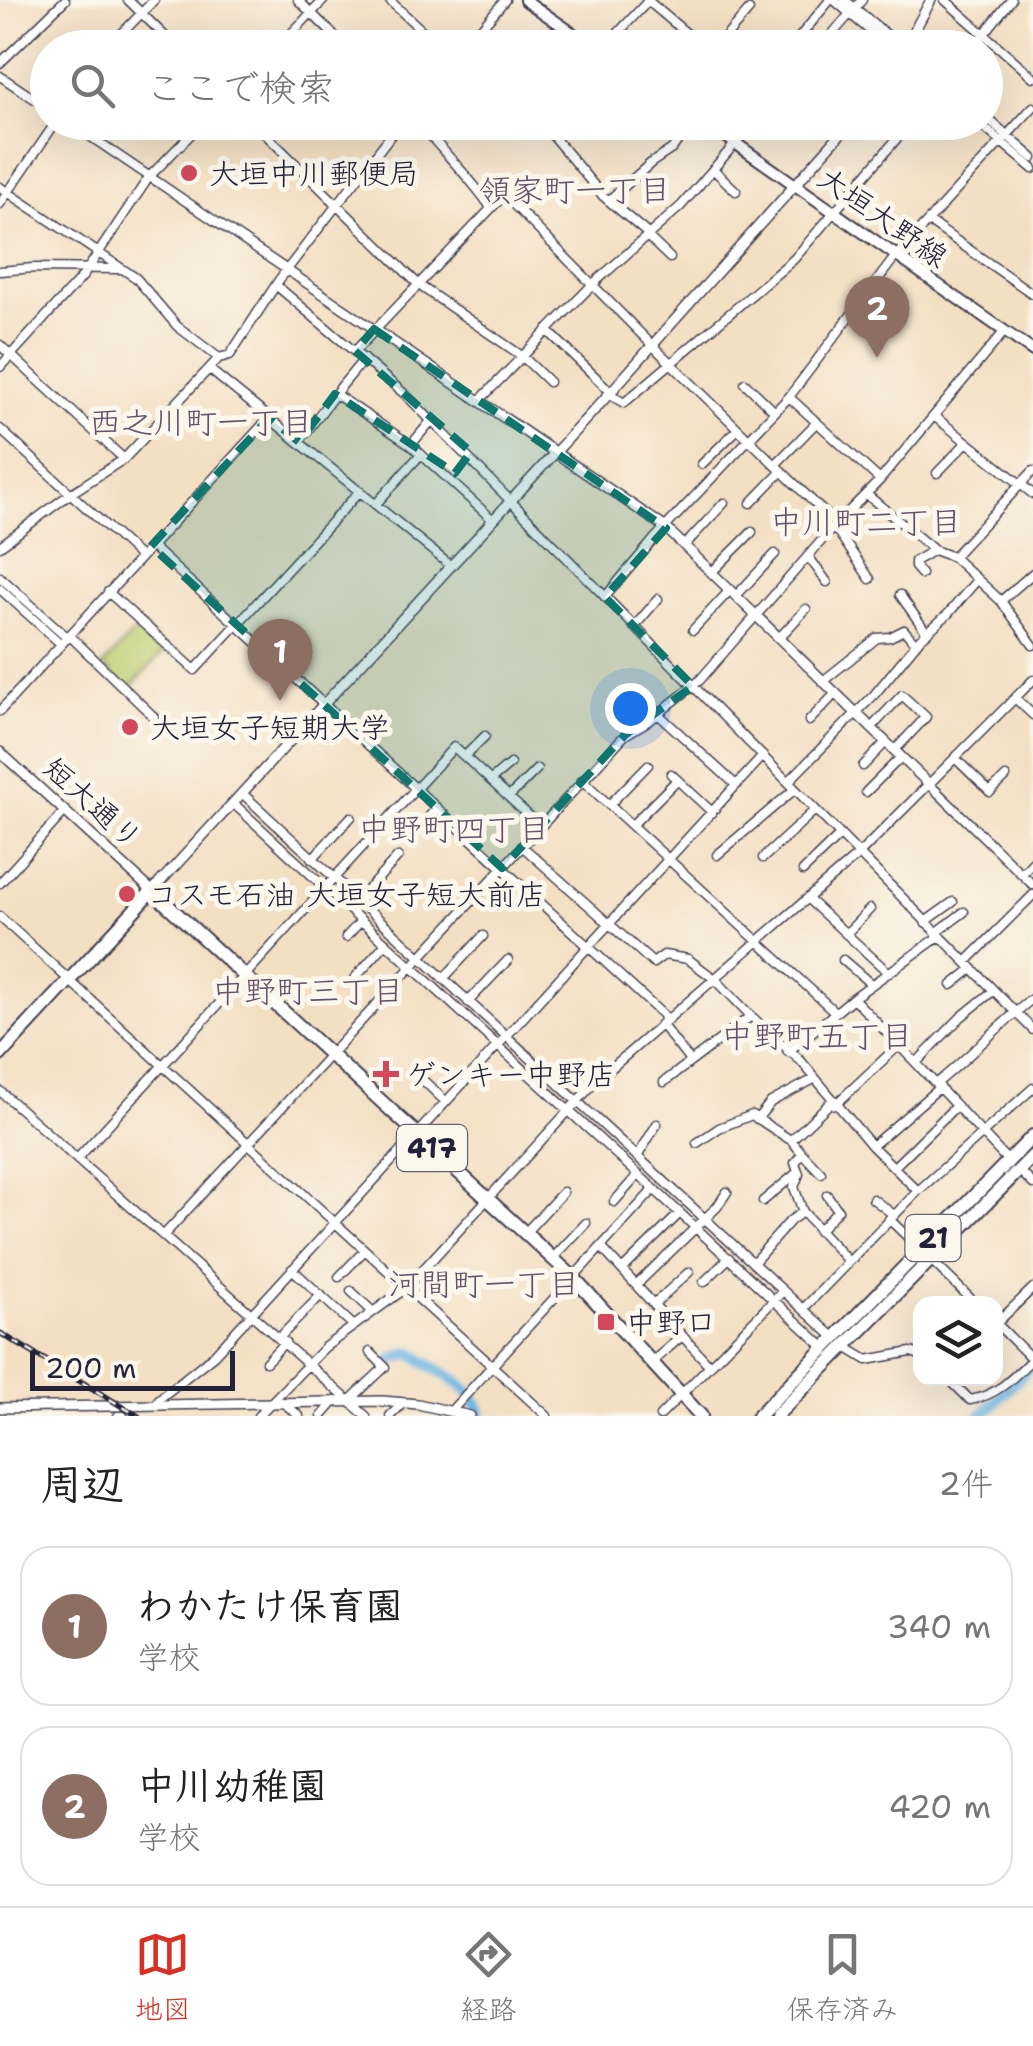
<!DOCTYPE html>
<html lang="ja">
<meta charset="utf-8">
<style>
:root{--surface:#fff;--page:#f2f2f2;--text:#222;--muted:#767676;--line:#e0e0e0;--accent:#d93025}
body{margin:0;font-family:"Shantell Sans","Klee One",sans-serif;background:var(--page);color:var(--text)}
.controls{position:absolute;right:30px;bottom:30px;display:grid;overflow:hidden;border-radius:20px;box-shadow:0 10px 40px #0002}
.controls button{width:90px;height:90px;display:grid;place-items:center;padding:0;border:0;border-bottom:2px solid var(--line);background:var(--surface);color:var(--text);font:50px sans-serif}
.scale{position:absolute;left:30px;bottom:25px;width:205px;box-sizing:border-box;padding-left:10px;border:5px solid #22223b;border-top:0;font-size:28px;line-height:35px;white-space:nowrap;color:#22223b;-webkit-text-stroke:8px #fbf7ec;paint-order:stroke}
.you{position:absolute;left:630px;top:708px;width:35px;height:35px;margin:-25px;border:8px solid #fff;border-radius:50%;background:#1a73e8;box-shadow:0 0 0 15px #1a73e833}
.badge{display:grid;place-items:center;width:65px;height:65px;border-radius:50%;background:var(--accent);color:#fff;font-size:32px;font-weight:700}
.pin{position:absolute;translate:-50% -82px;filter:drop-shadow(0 2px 5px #0008)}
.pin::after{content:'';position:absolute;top:52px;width:35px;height:30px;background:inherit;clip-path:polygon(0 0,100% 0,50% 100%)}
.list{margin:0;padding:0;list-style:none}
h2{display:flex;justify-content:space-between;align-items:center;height:130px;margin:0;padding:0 40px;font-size:42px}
h2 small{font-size:32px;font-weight:400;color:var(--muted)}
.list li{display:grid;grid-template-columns:65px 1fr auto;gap:30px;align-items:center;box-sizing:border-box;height:160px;margin:0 20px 20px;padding:0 20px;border:2px solid var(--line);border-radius:30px}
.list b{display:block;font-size:38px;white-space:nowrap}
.list p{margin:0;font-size:32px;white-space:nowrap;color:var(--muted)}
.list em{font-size:32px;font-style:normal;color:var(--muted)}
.icon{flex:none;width:55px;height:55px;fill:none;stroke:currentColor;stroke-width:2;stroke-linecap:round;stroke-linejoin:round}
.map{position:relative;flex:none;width:1033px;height:1416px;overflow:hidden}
.search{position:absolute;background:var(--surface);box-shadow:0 10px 40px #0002;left:30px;right:30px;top:30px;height:110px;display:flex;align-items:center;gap:25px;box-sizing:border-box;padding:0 35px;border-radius:55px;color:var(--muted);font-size:38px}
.sheet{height:490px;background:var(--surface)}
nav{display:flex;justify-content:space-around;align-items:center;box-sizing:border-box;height:140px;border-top:2px solid var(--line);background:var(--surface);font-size:28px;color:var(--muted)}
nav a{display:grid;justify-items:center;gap:5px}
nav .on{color:var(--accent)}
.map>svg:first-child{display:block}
.green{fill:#bece71;stroke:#707856;stroke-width:2.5}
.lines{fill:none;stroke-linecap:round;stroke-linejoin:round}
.stream{stroke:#6ab5e3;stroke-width:2.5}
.river{stroke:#6ab5e3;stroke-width:12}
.minor-casing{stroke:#413e4f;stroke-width:11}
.tertiary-casing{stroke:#413e4f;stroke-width:12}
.secondary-casing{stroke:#413e4f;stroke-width:14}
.trunk-casing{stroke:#413e4f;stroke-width:16}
.minor{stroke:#fff;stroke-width:8}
.tertiary{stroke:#fff;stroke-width:9}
.secondary{stroke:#fff;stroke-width:10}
.trunk{stroke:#fff;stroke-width:12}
.rail-casing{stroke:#22223b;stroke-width:6}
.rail{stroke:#fbf7ec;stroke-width:2.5;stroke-dasharray:8;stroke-linecap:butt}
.marked{fill:#0f766e;fill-opacity:0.2;stroke:#0f766e;stroke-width:8;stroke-dasharray:20 12;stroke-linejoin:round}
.poi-dot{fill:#d1495b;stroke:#fbf7ec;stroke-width:4}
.labels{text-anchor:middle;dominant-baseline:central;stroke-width:10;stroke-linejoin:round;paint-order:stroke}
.shield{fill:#fbf7ec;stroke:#636270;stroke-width:2.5}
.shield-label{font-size:28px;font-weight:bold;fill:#22223b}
.poi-label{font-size:30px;fill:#22223b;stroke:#fbf7ec;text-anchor:start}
.street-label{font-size:30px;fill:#22223b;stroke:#fbf7ec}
.neighbourhood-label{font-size:32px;fill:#66516d;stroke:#fbf7ec}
</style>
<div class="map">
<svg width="1033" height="1416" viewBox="0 0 1033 1416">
<rect width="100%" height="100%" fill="#fbf7ec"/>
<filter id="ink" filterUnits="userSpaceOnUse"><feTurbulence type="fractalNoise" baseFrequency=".01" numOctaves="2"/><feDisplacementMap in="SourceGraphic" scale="20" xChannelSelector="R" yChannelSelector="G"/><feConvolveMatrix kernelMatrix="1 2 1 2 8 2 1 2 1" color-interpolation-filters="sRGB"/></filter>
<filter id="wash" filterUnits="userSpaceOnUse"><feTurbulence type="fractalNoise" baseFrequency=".0048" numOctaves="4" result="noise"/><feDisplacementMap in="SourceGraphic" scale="40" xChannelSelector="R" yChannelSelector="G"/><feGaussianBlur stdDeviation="2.25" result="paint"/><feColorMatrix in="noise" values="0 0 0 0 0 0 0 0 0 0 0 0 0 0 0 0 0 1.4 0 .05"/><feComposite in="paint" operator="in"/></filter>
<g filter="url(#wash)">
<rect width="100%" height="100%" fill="#f3dfc2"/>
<path class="green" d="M140,626L165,650L128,690L103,666Z"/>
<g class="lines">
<path class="stream" d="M114,1416L119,1411"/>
<path class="river" d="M394,1359L411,1352C436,1374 468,1378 480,1412
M981,1416L1028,1368"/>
</g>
</g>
<g filter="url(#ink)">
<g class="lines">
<g class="minor-casing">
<path id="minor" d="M128,0L177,48
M298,0L347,48
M389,0L441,48
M647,0L704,48
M834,0L890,48
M845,0L903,48
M945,0L1033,77
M797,40L830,0
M108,48L154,0
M277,48L324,0
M464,48L505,0
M604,48L649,0
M716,48L749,10
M820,48L862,0
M973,48L1011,0
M0,63L65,0
M0,76L48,108
M986,117L1033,158
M69,122L374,329
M253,122L420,286L522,356L549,382
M419,122C442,152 471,177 491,208
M541,122L603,196L648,234
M978,122L1033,169
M713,169L736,191
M0,187L136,278L177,326L219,358
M609,200L651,163L672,149L691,122
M0,204L56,122
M928,221L1033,294
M647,236L670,258
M0,271L33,268L120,269
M277,286L407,396L1033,1030
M547,330L611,392
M0,345L124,459
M355,351L504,195L653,346L836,524
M364,359L335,394L411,445
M0,367L83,276L149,177L203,122
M209,369L451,566
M745,383L775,412
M609,394L624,403L794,259L911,122
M789,397L880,480
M480,400L593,284L681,206L754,122
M934,416L1033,494
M431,421L411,445L493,520
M0,429L140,557
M299,442L335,394
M702,464L738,429
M775,465L817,422
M937,473L967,442
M866,494L934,550L953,557L1001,601L1033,645
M751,503L782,471
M376,504L421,454
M834,526L870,579
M0,546L70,494L124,459L219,358L230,355L279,280L401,122
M151,546L663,1015L664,1021
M684,546L724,503
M808,556L827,582
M953,557L1033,471
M712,572L752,532
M921,574L915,567V561L934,550
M0,577L67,637
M0,589L61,644
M108,592L195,670L360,491
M900,595L927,633
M736,596L775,554
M605,597L656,537L789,397L895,257L1033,107
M1001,601L1033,573
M634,627L658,599
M693,630L730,590
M69,635L154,717
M779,638L806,609
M823,681L877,638L890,637L904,630L916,644
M1015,698L1033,715
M0,711L269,418
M658,714L736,785
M809,721L836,693
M871,728L902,695L926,717L895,750
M465,756L485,736
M955,758L990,792L1006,777
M863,766L886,742
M671,774L712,812
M491,780L510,764
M582,780L835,1012
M788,782L874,695L920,639L948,614L977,580
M929,784L1033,885
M866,792L901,757
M243,794L803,1309L918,1191L1033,1088
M509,797L537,769
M234,804L654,1189
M609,805L648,765
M632,825L677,780
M413,834L437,808
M522,846L653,963L664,955L688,959L716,980L751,1016L801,1061L872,1146L918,1191
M717,855L795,789
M763,858L815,810
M312,859L351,817
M803,871L840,835
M1022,874L1033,862
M0,883L65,811
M809,900L889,973
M357,901L398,857
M0,917L547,1416
M925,922L953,902
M936,933L964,912
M846,934L870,909
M346,937L361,921
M843,960L871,984
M966,962L1033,895
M355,978L386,943
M443,979L483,936
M952,985L972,969
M853,998L916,1063L961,1017L993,991
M468,1002L508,960
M661,1024L690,1061
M788,1052L853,998L940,936
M916,1063L1008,1161
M425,1082L446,1102
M664,1082L751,1016
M937,1083C970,1056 999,1025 1033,998
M0,1091L366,1416
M835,1105L897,1047
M757,1119L771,1102L814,1079
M791,1140L832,1101
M697,1143L719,1128L752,1115L792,1141L802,1153L795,1163L799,1174L794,1187L803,1212L848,1261
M872,1146L940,1087
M802,1153L821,1173
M637,1157L657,1124
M77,1159L454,747L540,826
M894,1167L956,1106
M1019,1170L1033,1184
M873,1199L894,1215
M763,1201L798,1172
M614,1202L638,1175
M889,1219L921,1250
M818,1231L838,1210L827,1195
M525,1233L563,1192
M164,1235L625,735L653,718L699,681L836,524L880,480L1004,332
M601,1247L710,1366
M553,1258L586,1223
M931,1260L976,1304
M753,1263L791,1220L803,1212
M292,1269L354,1326
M622,1270L680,1213
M339,1277L364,1251
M704,1282L729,1258
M636,1285L717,1207L727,1192
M351,1291L373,1312
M654,1304L689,1272
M803,1309L835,1338
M996,1323L1032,1359
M996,1324L1033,1288
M280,1337L321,1295
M844,1346L867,1360L911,1352L920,1355
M653,1361L682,1336
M266,1362L285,1342
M948,1378L970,1400C998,1395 1014,1377 1033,1358
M349,1401L385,1367L370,1352
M283,1402L299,1416
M157,1404L159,1399L214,1355L763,756
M451,1411L654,1189L825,1348
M118,1416H123
M258,1416L325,1347L406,1288L594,1083L859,854L1033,680
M322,1416L335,1401
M390,1416L403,1403
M660,1416L783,1291"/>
</g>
<g class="tertiary-casing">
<path id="tertiary" d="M905,48L931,0
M374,329L666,528L929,784
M0,752L152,891L609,394L851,122
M0,1408L382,1401L418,1404L470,1416"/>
</g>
<g class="secondary-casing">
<path id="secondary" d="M525,0L594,48
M705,122L1033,351"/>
</g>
<g class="trunk-casing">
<path id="trunk" d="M0,1055L152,891L574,1278L701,1416
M758,1416L1033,1136
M776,1416L1033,1156"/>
</g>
<use href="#minor" class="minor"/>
<use href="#tertiary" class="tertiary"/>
<use href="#secondary" class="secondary"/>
<use href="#trunk" class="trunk"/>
<g class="rail-casing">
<path id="rail" d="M0,1333L138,1416"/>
</g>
<use href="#rail" class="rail"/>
</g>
</g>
<path class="marked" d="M374,329L666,528L605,597L693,686L625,735L502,868L151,546L269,418L299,442L335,394L455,473L471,452L355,351Z"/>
<g class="poi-dot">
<circle cx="189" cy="173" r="10"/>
<circle cx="130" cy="727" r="10"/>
<circle cx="127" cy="894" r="10"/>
<path d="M381 1059h10v10h10v10h-10v10h-10v-10h-10v-10h10z"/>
<rect x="596" y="1312" width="20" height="20" rx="5"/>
</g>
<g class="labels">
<g class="shield">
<rect x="397" y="1125" width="70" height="46" rx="8"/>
<rect x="905.5" y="1215" width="55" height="46" rx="8"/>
</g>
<g class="shield-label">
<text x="432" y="1148">417</text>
<text x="933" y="1238">21</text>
</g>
<g class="poi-label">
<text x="209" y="173">大垣中川郵便局</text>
<text x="150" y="727">大垣女子短期大学</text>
<text x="147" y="894">コスモ石油 大垣女子短大前店</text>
<text x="406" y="1074">ゲンキー中野店</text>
<text x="626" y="1322">中野口</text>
</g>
<g class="street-label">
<text transform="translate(883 217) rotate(35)">大垣大野線</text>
<text transform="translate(93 803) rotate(42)">短大通り</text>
</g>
<g class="neighbourhood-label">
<text x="575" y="189">領家町一丁目</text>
<text x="201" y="421">西之川町一丁目</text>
<text x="866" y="521">中川町二丁目</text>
<text x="454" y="828">中野町四丁目</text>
<text x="308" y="990">中野町三丁目</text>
<text x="817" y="1035">中野町五丁目</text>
<text x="484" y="1283">河間町一丁目</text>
</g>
</g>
</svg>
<div class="controls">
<button><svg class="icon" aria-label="layers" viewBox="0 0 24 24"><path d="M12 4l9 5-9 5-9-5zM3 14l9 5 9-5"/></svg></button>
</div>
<div class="scale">200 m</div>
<div class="you"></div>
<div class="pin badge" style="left:280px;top:701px;background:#8d6e63">1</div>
<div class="pin badge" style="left:877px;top:358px;background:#8d6e63">2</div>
<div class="search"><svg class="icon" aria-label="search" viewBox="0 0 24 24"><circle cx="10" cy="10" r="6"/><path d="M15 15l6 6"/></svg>ここで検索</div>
</div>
<section class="sheet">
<h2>周辺<small>2件</small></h2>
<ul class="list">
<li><span class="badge" style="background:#8d6e63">1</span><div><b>わかたけ保育園</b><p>学校</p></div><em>340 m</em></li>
<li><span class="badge" style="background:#8d6e63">2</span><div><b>中川幼稚園</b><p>学校</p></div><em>420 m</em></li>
</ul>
</section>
<nav>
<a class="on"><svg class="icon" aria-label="map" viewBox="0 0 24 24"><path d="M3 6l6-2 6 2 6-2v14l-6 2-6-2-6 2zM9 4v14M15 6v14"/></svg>地図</a>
<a><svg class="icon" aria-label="directions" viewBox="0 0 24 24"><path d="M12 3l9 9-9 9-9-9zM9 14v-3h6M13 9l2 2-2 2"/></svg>経路</a>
<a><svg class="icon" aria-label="saved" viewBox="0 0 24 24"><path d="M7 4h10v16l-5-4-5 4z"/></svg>保存済み</a>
</nav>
